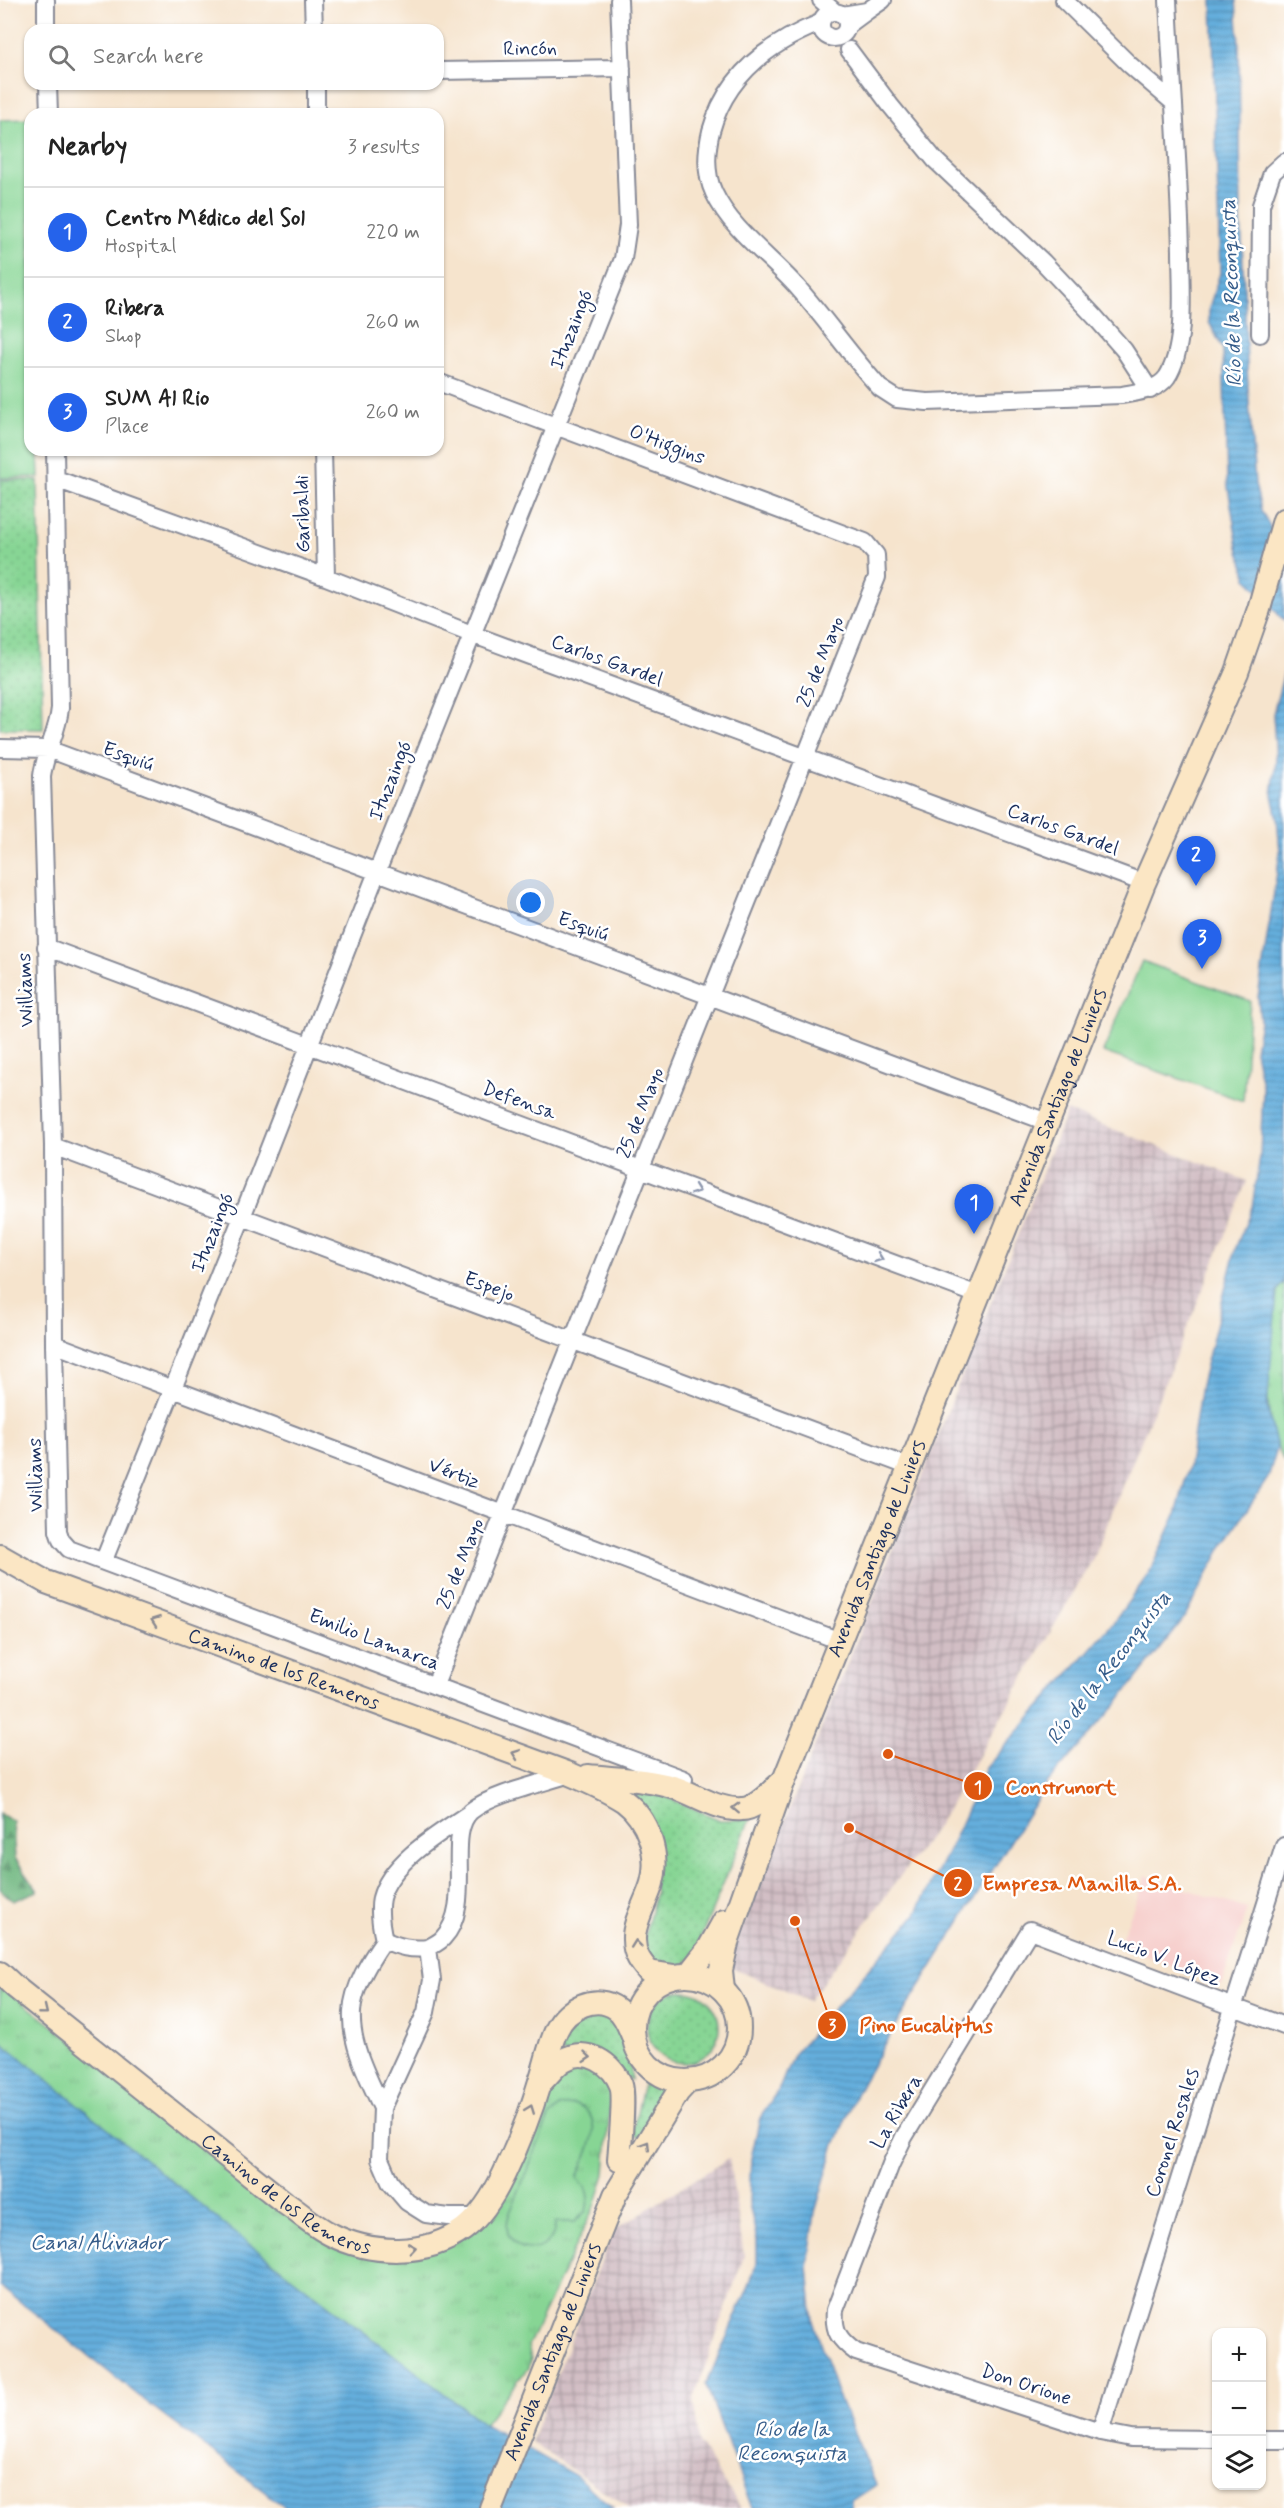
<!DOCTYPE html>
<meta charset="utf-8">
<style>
:root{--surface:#fff;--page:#f6f6f6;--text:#222;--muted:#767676;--line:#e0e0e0;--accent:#2563eb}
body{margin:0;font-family:Mynerve,sans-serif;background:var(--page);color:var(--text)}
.controls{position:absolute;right:18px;bottom:18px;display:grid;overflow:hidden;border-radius:12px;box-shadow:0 2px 4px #0004}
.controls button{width:54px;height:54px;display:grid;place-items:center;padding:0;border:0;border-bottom:2px solid var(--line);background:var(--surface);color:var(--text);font:30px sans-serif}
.you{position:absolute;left:531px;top:903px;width:21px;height:21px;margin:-15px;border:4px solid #fff;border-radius:50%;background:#1a73e8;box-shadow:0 0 0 9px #1a73e833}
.badge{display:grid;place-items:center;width:39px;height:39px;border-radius:50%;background:var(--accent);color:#fff;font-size:20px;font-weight:700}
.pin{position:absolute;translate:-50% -50px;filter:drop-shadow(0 2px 3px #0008)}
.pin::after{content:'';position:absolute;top:32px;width:21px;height:18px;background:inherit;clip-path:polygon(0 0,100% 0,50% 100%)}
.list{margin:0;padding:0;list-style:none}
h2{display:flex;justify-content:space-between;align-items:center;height:78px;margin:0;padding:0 24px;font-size:26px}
h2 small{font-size:20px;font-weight:400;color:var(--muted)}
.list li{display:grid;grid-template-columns:39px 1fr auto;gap:18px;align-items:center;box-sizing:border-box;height:90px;padding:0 24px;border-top:2px solid var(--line)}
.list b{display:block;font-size:22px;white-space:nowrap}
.list p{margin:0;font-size:20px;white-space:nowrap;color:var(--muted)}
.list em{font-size:20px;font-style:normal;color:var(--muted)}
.icon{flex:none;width:33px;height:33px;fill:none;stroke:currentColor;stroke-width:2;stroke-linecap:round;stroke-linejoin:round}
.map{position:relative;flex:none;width:1284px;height:2508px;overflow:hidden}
.search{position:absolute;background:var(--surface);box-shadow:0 2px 4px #0004;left:24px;top:24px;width:420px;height:66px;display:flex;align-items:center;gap:15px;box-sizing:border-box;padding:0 21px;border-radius:18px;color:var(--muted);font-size:22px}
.panel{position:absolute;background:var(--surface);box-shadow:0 2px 4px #0004;left:24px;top:108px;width:420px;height:348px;border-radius:18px}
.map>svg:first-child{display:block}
.built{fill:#f7d0ce}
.industrial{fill:url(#industrial-grid)}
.grass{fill:url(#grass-dots);stroke:#518279;stroke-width:1.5}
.forest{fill:url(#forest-firs);stroke:#44726e;stroke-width:1.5}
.park{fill:url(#park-tufts);stroke:#518279;stroke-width:1.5}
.pitch{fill:#87d594;stroke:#518279;stroke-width:1.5}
.water{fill:url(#water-rules);stroke:#406f9e;stroke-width:1.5}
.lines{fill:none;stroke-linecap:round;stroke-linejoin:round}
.street-casing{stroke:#888a96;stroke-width:20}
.secondary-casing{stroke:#888a96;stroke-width:26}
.street{stroke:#fff;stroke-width:16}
.secondary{stroke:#fbe6c4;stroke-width:22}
.oneway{stroke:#8d97ae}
.oneway2{stroke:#8b8a91}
.labels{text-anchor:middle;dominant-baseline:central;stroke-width:5;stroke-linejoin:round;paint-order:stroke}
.street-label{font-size:20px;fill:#1b2f5e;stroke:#fff}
.water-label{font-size:21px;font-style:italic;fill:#355c8a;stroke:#fff}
.leader{fill:none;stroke:#de5710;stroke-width:2}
.callout-dot{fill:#de5710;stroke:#fff;stroke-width:2}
.mark-label{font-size:18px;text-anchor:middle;font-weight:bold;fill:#fff}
.callout-label{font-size:21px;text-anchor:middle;font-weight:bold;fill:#de5710;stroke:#fff;stroke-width:5;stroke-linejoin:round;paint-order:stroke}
</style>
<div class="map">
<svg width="1284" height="2508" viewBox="0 0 1284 2508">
<defs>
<pattern id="industrial-grid" width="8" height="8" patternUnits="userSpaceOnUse" patternTransform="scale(1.5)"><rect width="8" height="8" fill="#d2bec4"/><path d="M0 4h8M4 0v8" fill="none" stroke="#aa9ba2"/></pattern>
<pattern id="grass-dots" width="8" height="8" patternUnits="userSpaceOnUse" patternTransform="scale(1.5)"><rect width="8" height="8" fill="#87d594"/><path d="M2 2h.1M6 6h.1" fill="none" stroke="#74b782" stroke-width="1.8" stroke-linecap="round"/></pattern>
<pattern id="forest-firs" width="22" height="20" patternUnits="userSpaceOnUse" patternTransform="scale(1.5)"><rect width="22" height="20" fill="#6db67e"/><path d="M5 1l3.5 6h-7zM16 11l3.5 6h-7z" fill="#59946a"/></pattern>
<pattern id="park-tufts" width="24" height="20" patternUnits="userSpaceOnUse" patternTransform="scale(1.5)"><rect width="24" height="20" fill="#87d594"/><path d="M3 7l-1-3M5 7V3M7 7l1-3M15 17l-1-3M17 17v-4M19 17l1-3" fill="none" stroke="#74b782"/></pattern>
<pattern id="water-rules" width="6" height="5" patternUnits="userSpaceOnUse" patternTransform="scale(1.5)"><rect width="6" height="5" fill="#65afdd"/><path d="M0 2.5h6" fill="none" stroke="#528fb6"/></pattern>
</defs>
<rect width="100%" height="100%" fill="#fff"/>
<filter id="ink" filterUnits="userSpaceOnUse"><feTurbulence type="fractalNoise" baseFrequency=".0167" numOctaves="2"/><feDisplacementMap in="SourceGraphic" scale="12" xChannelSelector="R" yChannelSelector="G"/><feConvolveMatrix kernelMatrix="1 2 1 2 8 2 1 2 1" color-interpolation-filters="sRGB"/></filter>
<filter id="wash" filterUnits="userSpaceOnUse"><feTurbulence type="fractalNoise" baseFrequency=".008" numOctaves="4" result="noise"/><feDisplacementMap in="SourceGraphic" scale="24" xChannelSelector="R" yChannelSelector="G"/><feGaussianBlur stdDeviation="1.35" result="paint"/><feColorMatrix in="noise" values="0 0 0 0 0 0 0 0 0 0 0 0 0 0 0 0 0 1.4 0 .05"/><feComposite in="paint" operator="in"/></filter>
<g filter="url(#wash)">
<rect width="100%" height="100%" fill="#f6e4cd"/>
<path class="built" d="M1146,1876L1247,1909L1221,1986L1119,1944Z"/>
<path class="industrial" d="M1067,1111L1247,1181L1093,1559L939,1823L809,2001L727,1966Z
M729,2158L744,2256L693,2401L700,2445L741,2508H629L531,2442L613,2231Z"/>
<path class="grass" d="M0,480H38L43,729H0Z
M629,1788L662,1795L720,1820L750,1819L692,1959C678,1971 670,1970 653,1965L642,1946L656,1892L625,1792Z
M647 2027a36 36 0 1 1 72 0a36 36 0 1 1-72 0Z
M583,2011L613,2015C627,2036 632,2056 631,2080L560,2052L567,2022Z
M645,2079L668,2088L640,2138L633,2134V2129Z"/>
<path class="forest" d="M0,1814L13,1821L15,1858L38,1891L13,1901L0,1889Z"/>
<path class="park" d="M1284,1281V1462C1255,1405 1273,1351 1277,1291Z
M0,1985L342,2249L459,2240L547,2083L567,2066L591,2065L608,2081L611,2090L605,2174L596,2203L528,2346L531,2359L528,2368L484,2424L241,2238L0,2041Z"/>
<path class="pitch" d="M30,119V450H38L39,477L0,478V120Z
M1142,961L1250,1001L1243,1101L1103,1052Z
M573,2104C611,2115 586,2155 577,2178C588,2187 590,2197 586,2211L574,2222H555C556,2262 496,2256 509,2215L549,2117L559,2107Z"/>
<path class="water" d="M1212,0H1236L1239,46L1241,215L1248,387L1255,484L1261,510L1284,552V621L1247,578L1238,547L1227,481L1223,349L1209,322V308L1220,273Z
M1284,673V1281L1277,1291L1267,1407L1277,1448L1268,1478L1222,1547L1184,1618L1118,1702L1047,1783L898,2021L857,2092L834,2147L815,2212L808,2267L813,2321L836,2390L876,2485L852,2501V2508H752L706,2385L748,2288L757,2263V2240L749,2203L751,2158L760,2118L780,2087L793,2055L915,1916L952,1843L986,1768L1113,1623L1148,1575L1176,1515L1189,1466L1201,1385L1236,1247L1252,1207L1260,1157L1263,1090L1255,1051L1260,1021L1258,997L1280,852L1277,818L1272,795L1276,761L1273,714Z
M0,2041L241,2238L484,2424L576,2476L613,2508H286L153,2407L0,2286Z"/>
</g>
<g filter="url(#ink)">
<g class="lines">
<g class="street-casing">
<path id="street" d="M46,0V30
M313,0L314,30
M821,0L835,12
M1064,0L1130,65L1174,103
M867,11L883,0
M821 25a13 13 0 1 1 26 0a13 13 0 1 1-26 0Z
M842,15L867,11L848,25
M820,23C769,43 726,76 711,131C706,152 705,174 714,193C732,231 772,258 799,289C827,321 851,356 880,388L897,399L927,402L1122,395C1137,392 1157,391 1167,377C1187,346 1181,287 1181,251C1179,167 1172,84 1168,0
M849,50L890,105L935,160L1043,262L1095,317L1124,350L1150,390
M438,71L622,68
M48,84L49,114
M316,84V114
M1260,334L1261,205L1272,173L1284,162
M55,450L60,708C58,732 45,752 42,776L53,1146L54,1344L58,1531L61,1540L69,1549L684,1779
M323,450L326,577
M56,479L326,577L474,635L1144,883
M0,748L48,749L1047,1122
M46,947L978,1295
M53,1146L910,1467
M54,1344L840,1641
M104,1560L242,1217L377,872L623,259L628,225L619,0
M435,1685L877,577L876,555L865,542L438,382
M384,1940C399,1947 411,1950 428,1948
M382,2108C369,2079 350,2045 352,2012C353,1987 370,1960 384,1940C381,1927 378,1912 381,1898C390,1862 440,1833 468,1814
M475,2217H449L426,2214L407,2202L390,2182L380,2159L382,2108L426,2012L432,1980L428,1948C433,1945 440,1942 443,1938C475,1905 444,1834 471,1811C492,1794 543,1783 570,1774
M1100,2432L1284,1846
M1216,2439L1131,2438L1100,2432L856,2352C839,2340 833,2331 835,2310L891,2164L904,2137L1030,1930L1284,2026
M1262,2440H1284"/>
</g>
<g class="secondary-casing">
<g id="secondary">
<path id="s1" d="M0,1556L46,1582L570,1774C589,1782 607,1790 624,1801C648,1819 660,1855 652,1883C647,1901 633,1922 634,1940C634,1954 641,1963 649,1972L674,1976"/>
<path d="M588,1776C617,1779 648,1779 676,1788C697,1795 719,1811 742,1809C757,1809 772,1790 783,1781"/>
<path id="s2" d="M0,1973L15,1987L285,2203C300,2213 314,2226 330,2234C371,2255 426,2257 464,2229C481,2216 495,2193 504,2174C518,2145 531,2112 540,2081C546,2064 549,2045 557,2029C567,2008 596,1993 617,2009C625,2015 629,2027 633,2036"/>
<path d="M688,1975L709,1948L724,1921"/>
<circle cx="686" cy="2028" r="53"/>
<path id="s3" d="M723,1990L721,1970L728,1939L784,1780L1144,883L1237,672L1259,609L1284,520"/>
<path d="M540,2083C548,2076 555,2065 564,2060C586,2046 613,2064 621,2085C625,2096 620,2146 619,2160"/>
<path id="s4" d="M491,2508L615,2195L678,2092L688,2081"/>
</g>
</g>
<use href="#street" class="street"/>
<use href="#secondary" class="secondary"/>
</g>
<defs><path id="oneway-chevron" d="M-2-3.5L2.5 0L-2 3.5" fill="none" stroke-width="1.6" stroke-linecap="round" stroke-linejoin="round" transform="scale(1.5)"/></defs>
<g class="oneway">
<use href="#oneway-chevron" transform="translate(696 1190) rotate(20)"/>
<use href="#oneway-chevron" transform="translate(879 1258) rotate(20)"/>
</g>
<g class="oneway2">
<use href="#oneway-chevron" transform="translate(155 1621) rotate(-160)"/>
<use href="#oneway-chevron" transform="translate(516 1754) rotate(-160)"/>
<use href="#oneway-chevron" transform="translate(736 1808) rotate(-178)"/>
<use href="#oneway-chevron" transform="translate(636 1944) rotate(-96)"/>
<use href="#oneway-chevron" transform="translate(44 2011) rotate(39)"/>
<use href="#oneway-chevron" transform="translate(587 2057) rotate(5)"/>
<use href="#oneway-chevron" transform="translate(530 2109) rotate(-69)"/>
<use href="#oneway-chevron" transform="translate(646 2145) rotate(-58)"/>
<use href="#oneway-chevron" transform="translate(412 2248) rotate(-9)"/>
</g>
</g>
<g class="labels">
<g class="street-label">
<text transform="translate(530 49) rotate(-1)">Rincón</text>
<text transform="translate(572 330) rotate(-68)">Ituzaingó</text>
<text transform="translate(667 445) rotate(21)">O'Higgins</text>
<text transform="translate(303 514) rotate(-91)">Garibaldi</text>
<text transform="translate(607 661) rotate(20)">Carlos Gardel</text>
<text transform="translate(821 662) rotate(-68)">25 de Mayo</text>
<text transform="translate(128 757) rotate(20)">Esquiú</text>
<text transform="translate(391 781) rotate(-68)">Ituzaingó</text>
<text transform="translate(1063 830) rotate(20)">Carlos Gardel</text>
<text transform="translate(583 927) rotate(20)">Esquiú</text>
<text transform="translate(26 990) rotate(-92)">Williams</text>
<text stroke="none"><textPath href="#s3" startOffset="956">Avenida Santiago de Liniers</textPath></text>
<text transform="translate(519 1101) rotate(20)">Defensa</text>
<text transform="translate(641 1113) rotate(-68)">25 de Mayo</text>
<text transform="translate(213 1233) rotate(-68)">Ituzaingó</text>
<text transform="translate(489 1287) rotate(21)">Espejo</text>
<text transform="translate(454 1474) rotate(21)">Vértiz</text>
<text transform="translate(36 1475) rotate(-91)">Williams</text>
<text stroke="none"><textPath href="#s3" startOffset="470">Avenida Santiago de Liniers</textPath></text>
<text transform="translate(461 1564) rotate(-68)">25 de Mayo</text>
<text transform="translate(374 1640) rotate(21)">Emilio Lamarca</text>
<text stroke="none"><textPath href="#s1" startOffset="306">Camino de los Remeros</textPath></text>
<text transform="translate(1164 1959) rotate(21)">Lucio V. López</text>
<text transform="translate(897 2112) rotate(-60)">La Ribera</text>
<text transform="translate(1173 2133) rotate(-72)">Coronel Rosales</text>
<text stroke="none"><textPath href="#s2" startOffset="363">Camino de los Remeros</textPath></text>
<text stroke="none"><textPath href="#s4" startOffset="168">Avenida Santiago de Liniers</textPath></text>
<text transform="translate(1026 2385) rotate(18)">Don Orione</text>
</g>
<g class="water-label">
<text transform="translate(1232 293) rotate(-92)">Río de la Reconquista</text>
<text transform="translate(1109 1668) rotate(-52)">Río de la Reconquista</text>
<text x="98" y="2243">Canal Aliviador</text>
<text x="792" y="2430">Río de la<tspan x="792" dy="24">Reconquista</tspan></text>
</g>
</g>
<path class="leader" d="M888 1754L978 1786M849 1828L958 1883M795 1921L832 2025"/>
<g class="callout-dot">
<circle cx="888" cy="1754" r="6"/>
<circle cx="849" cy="1828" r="6"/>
<circle cx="795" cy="1921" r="6"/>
<circle cx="978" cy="1786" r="15"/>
<circle cx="958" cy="1883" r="15"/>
<circle cx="832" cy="2025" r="15"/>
</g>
<g class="mark-label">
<text x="978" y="1793">1</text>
<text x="958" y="1889">2</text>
<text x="832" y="2031">3</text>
</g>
<g class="callout-label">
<text x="1061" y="1794">Construnort</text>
<text x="1082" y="1890">Empresa Manilla S.A.</text>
<text x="926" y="2032">Pino Eucaliptus</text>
</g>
</svg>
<div class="controls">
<button>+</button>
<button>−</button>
<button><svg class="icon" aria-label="layers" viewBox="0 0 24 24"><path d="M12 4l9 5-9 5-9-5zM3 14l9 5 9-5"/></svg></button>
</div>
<div class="you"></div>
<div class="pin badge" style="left:974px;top:1234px">1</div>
<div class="pin badge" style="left:1196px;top:886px">2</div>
<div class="pin badge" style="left:1202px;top:969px">3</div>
<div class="search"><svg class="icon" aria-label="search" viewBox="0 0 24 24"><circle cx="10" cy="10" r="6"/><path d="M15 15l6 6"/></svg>Search here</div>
<section class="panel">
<h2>Nearby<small>3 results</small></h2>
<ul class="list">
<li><span class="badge">1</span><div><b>Centro Médico del Sol</b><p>Hospital</p></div><em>220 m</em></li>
<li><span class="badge">2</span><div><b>Ribera</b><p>Shop</p></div><em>260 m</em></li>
<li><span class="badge">3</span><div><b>SUM Al Rio</b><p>Place</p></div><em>260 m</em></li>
</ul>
</section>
</div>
